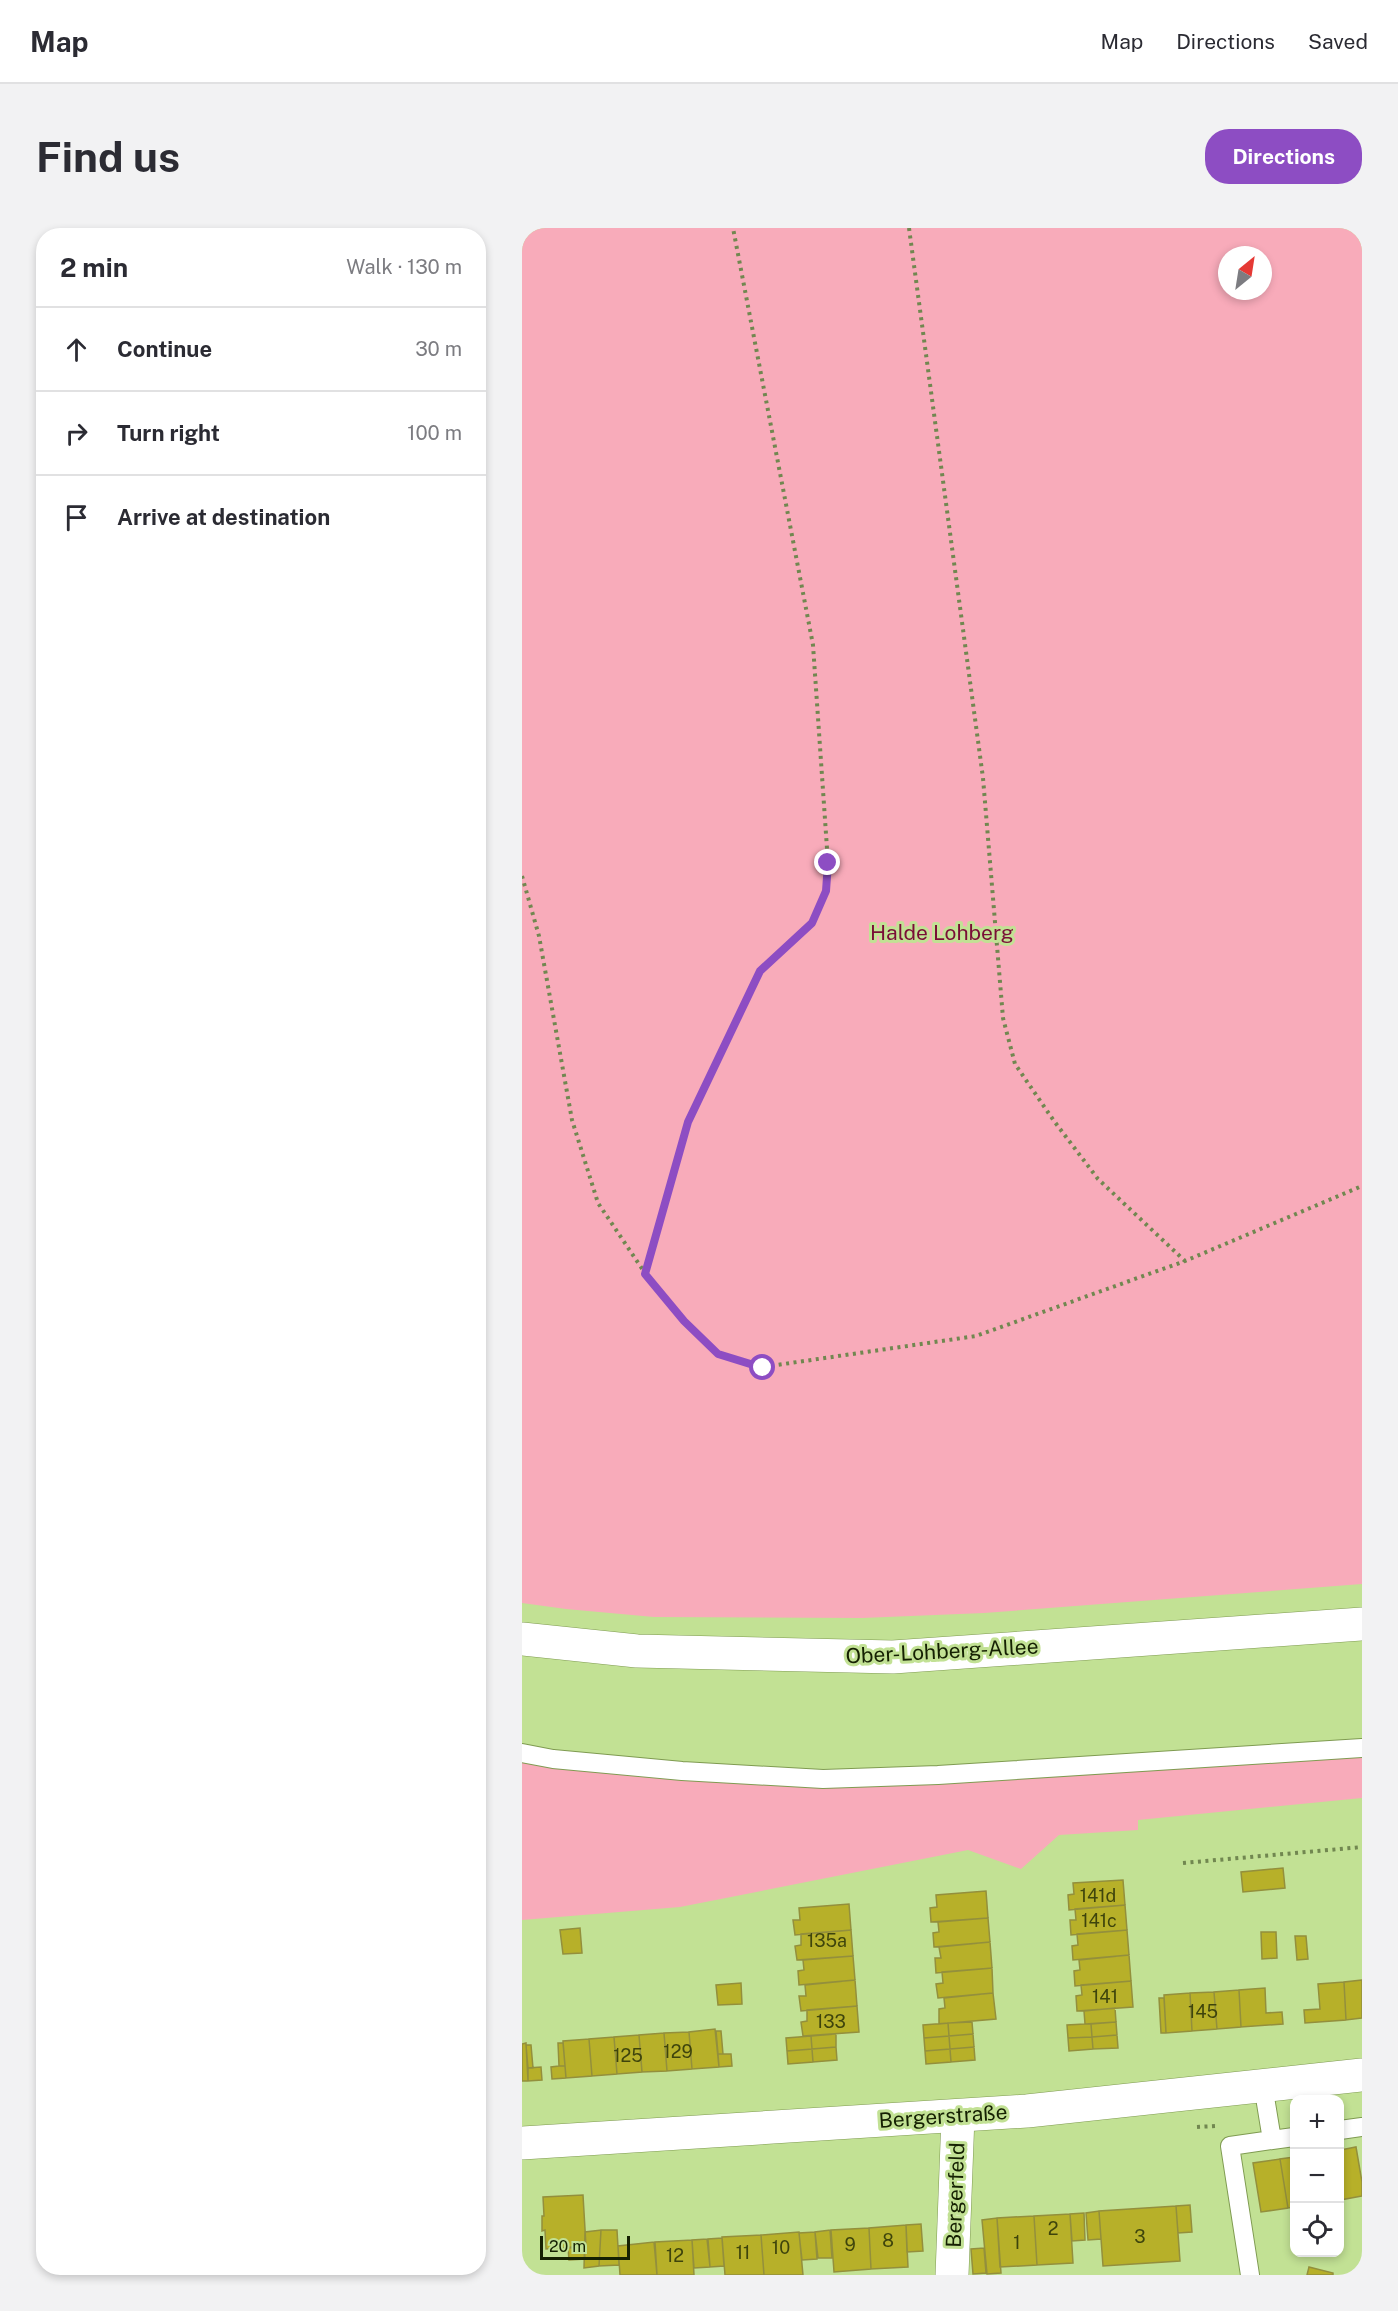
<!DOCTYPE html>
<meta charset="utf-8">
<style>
:root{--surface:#fff;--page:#f2f2f3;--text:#2b2b33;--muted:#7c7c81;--line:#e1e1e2;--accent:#8d4dc3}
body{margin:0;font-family:"Public Sans",sans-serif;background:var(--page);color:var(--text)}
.controls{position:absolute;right:18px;bottom:18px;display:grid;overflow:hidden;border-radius:12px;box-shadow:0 3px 9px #0003}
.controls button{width:54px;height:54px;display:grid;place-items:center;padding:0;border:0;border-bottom:2px solid var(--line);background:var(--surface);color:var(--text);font:30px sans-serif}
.compass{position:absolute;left:696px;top:18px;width:54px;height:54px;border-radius:50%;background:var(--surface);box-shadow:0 3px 9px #0003;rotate:30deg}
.scale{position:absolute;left:18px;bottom:15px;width:90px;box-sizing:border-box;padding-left:6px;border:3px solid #152002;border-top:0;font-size:16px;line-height:21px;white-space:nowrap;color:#152002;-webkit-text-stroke:4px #c2e194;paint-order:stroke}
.stop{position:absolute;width:18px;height:18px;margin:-14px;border:4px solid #8d4dc3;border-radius:50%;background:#fff}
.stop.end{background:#8d4dc3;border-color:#fff;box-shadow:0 2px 6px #0008}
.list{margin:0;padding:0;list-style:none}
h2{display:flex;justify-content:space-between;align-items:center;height:78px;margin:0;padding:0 24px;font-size:26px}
h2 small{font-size:20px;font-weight:400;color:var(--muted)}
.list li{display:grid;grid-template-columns:39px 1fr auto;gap:18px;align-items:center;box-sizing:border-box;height:84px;padding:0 24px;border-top:2px solid var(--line)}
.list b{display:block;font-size:22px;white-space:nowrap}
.list em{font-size:20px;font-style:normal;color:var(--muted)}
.icon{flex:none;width:33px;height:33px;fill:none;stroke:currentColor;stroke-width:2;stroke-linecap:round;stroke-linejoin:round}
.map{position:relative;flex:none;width:840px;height:2047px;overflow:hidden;border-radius:24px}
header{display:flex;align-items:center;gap:36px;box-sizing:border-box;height:84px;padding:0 30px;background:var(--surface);border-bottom:2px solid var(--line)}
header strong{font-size:28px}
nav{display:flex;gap:33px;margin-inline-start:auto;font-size:21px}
.intro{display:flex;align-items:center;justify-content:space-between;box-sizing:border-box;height:144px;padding:0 36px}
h1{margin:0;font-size:42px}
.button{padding:15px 27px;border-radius:24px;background:var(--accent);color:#fff;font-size:21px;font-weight:700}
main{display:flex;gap:36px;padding:0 36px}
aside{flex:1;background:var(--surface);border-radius:24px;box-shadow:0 3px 9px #0003}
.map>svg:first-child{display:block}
.green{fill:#f8abba;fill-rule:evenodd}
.building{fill:#b7b029;stroke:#938f3c;stroke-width:1.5}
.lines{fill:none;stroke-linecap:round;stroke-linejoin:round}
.lane-casing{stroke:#7f9b51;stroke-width:20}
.street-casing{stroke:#7f9b51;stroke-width:34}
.secondary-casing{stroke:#7f9b51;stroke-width:34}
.path{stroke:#718750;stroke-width:4;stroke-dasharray:3 4.5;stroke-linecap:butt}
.lane{stroke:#fff;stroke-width:18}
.street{stroke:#fff;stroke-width:33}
.secondary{stroke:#fff;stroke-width:33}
.route{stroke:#8d4dc3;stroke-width:8}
.labels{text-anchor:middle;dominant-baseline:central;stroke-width:6;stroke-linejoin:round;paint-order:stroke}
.number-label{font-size:18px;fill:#3e440c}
.park-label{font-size:21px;fill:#790d36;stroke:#c2e194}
.street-label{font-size:21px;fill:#152002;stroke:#c2e194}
</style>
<header>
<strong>Map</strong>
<nav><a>Map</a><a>Directions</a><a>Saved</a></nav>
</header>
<div class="intro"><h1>Find us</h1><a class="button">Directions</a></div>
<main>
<aside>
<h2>2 min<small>Walk · 130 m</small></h2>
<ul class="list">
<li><svg class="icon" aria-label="ahead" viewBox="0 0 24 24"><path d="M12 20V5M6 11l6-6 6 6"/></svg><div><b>Continue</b></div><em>30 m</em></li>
<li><svg class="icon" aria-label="right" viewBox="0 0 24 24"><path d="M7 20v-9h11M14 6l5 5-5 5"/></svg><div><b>Turn right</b></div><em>100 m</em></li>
<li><svg class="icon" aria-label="arrive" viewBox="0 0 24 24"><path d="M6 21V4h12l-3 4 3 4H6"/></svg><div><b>Arrive at destination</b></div></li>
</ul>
</aside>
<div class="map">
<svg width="840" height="2047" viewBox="0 0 840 2047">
<rect width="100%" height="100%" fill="#c2e194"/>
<path class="green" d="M0,0H840V1356L462,1385L340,1390L132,1389L44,1381L0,1375ZM705,27H741V63H705Z
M840,1527V1570L616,1592V1602L537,1607L499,1641L446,1622L158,1679L0,1692V1530L147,1550Z"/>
<path class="building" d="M761,1640L763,1660L721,1664L719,1644Z
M601,1652L603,1677L547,1682L546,1667L552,1666L551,1655Z
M464,1663L466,1690L409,1694L408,1680L415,1679L414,1667Z
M327,1676L329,1702L273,1707L271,1692H278L277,1680Z
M603,1677L605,1702L549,1707L548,1692H554L553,1681Z
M466,1690L468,1714L412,1719L411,1705L417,1704L416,1694Z
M58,1700L60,1725L41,1726L38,1702Z
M329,1702L331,1728L275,1732L273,1718L279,1717V1706Z
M605,1702L607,1727L551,1732L550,1718L556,1717L555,1706Z
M739,1704H754L755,1730L740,1731Z
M773,1708H784L786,1731L775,1732Z
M468,1714L470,1740L414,1745L413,1730H419L417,1719Z
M607,1727L609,1753L553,1758L552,1743L558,1742L557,1732Z
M331,1728L333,1752L277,1757L276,1743L282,1742L281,1732Z
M470,1740L471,1765L416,1770L414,1756L421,1755L420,1744Z
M333,1752L335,1778L279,1783L277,1768H284L283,1757Z
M840,1752V1790L824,1792L822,1754Z
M609,1753L611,1779L555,1783L554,1768L560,1767L559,1757Z
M822,1754L824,1792L783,1795L782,1782L798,1781L796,1756Z
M219,1755L220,1776L196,1777L194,1757Z
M743,1760L744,1785L760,1784L761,1796L719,1799L717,1762Z
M717,1762L719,1799L695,1801L692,1764Z
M692,1764L695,1801L670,1803L668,1765Z
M471,1765L474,1791L417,1796V1781L423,1780L422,1770Z
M668,1765L670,1803L644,1805L642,1767Z
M637,1770H642L644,1805H639Z
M335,1778L337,1804L281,1808L279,1794L285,1793V1782Z
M593,1780L594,1794L563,1796L562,1783Z
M450,1794L451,1806L427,1808L426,1795Z
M594,1794L595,1807L570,1809L569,1796Z
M426,1795L427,1808L402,1810L401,1797Z
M563,1796H569L570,1809L546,1810L545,1797Z
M193,1801L197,1839L170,1841L167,1804Z
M194,1803H199L201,1826H196Z
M167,1804L170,1841L145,1843L142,1805Z
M142,1805L145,1843L120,1844L117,1807Z
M314,1806V1819L290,1821L289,1808Z
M451,1806L452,1819L428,1821L427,1808Z
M117,1807L120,1844L95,1846L92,1809Z
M595,1807L596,1820L571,1821L570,1809Z
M289,1808L290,1821L265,1823L264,1810Z
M427,1808L428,1821L403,1823L402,1810Z
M92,1809L95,1846L70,1848L67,1811Z
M570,1809L571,1821L547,1823L546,1810Z
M67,1811L70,1848L44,1850L41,1813Z
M4,1815L6,1853H0V1816Z
M36,1815H41L43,1838H37Z
M4,1817H9L11,1840H6Z
M314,1819L315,1832L291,1834L290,1821Z
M452,1819L453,1832L429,1834L428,1821Z
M290,1821L291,1834L266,1836L265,1823Z
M428,1821L429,1834L404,1836L403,1823Z
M196,1826H209L210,1838L197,1839Z
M37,1838H43L44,1850L30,1851L29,1839Z
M19,1839L20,1852L6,1853V1840Z
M834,1919L840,1954V1968L818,1972V1922Z
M772,1929V1979L766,1980L758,1931Z
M758,1931L766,1980L739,1984L731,1935Z
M61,1967L64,2018L24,2021L23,2002L20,2003V1988H22L21,1969Z
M668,1977L670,2004L656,2005L654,1978Z
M654,1978L658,2033L581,2038L577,1983Z
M577,1983L579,2011L566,2012L564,1985Z
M562,1985L563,2012L550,2013L548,1986Z
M548,1986L551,2035L515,2037L512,1988Z
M512,1988L515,2037L478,2039L475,1990Z
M475,1990L479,2045L465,2046L460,1992Z
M399,1996L401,2023L385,2024L384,1997Z
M384,1997L386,2039L349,2041L347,2000Z
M347,2000L349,2041L312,2044L309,2002Z
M79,2002L77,2038L62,2040L63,2004Z
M79,2002H95L97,2037L77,2038Z
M308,2002L310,2030H296L293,2004Z
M277,2004L281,2047H242L239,2007Z
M293,2004L295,2031L280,2032L277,2005Z
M239,2007L242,2047H203L200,2009Z
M200,2010L202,2038L188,2039L186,2011Z
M185,2011L188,2039L172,2040L170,2012Z
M170,2012L172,2047H135L133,2014Z
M132,2014L135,2047H98L96,2018Z
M62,2019L63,2031L47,2032L46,2020Z
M462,2020L464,2045L451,2046L449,2021Z
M787,2039L811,2045V2047H785Z"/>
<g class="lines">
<g class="lane-casing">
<path id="lane" d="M0,1525L31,1531L160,1543L301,1551L416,1547L840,1520
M741,1857L750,1912L772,1909
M818,1902L840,1899
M728,2047L708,1918L750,1912"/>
</g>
<g class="street-casing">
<path id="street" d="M430,2047L436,1888"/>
</g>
<g class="secondary-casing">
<path id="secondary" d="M0,1411L115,1423L371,1429L840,1396
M0,1915L505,1883L840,1847"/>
</g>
<path class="path" d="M387,0L461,550L481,790L493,836L532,893L576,951L663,1033
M0,648L17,708L50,892L76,975L123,1045L162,1093L196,1126L241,1139L454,1108L663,1033L840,958
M123,1045L166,894L238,743L290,695L304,663L306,635L291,417L211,0
M661,1635L840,1619
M675,1899L694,1898"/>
<use href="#lane" class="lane"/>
<use href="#street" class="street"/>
<use href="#secondary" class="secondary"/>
</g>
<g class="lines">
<path class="route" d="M241,1140L196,1126L162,1093L123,1046L166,894L238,743L290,695L304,663L306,635"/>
</g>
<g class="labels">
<g class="number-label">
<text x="576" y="1667">141d</text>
<text x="577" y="1692">141c</text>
<text x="305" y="1712">135a</text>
<text x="583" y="1768">141</text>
<text x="681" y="1783">145</text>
<text x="309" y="1793">133</text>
<text x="156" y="1823">129</text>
<text x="106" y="1827">125</text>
<text x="531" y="2000">2</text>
<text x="618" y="2008">3</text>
<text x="366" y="2012">8</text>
<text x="495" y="2014">1</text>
<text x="328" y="2016">9</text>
<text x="259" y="2019">10</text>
<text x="221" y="2024">11</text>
<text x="153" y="2027">12</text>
</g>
<g class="park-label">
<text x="420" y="704">Halde Lohberg</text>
</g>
<g class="street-label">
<text transform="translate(420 1423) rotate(-3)">Ober-Lohberg-Allee</text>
<text transform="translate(421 1888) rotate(-4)">Bergerstraße</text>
<text transform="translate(433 1967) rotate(-88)">Bergerfeld</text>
</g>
</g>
</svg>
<div class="controls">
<button>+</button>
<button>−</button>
<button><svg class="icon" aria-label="locate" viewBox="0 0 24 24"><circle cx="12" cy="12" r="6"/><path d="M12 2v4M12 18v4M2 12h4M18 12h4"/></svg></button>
</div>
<svg class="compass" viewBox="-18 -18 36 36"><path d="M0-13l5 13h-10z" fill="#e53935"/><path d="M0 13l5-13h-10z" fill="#7c7c81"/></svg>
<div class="scale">20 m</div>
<div class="stop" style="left:241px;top:1140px"></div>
<div class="stop end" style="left:306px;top:635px"></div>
</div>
</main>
